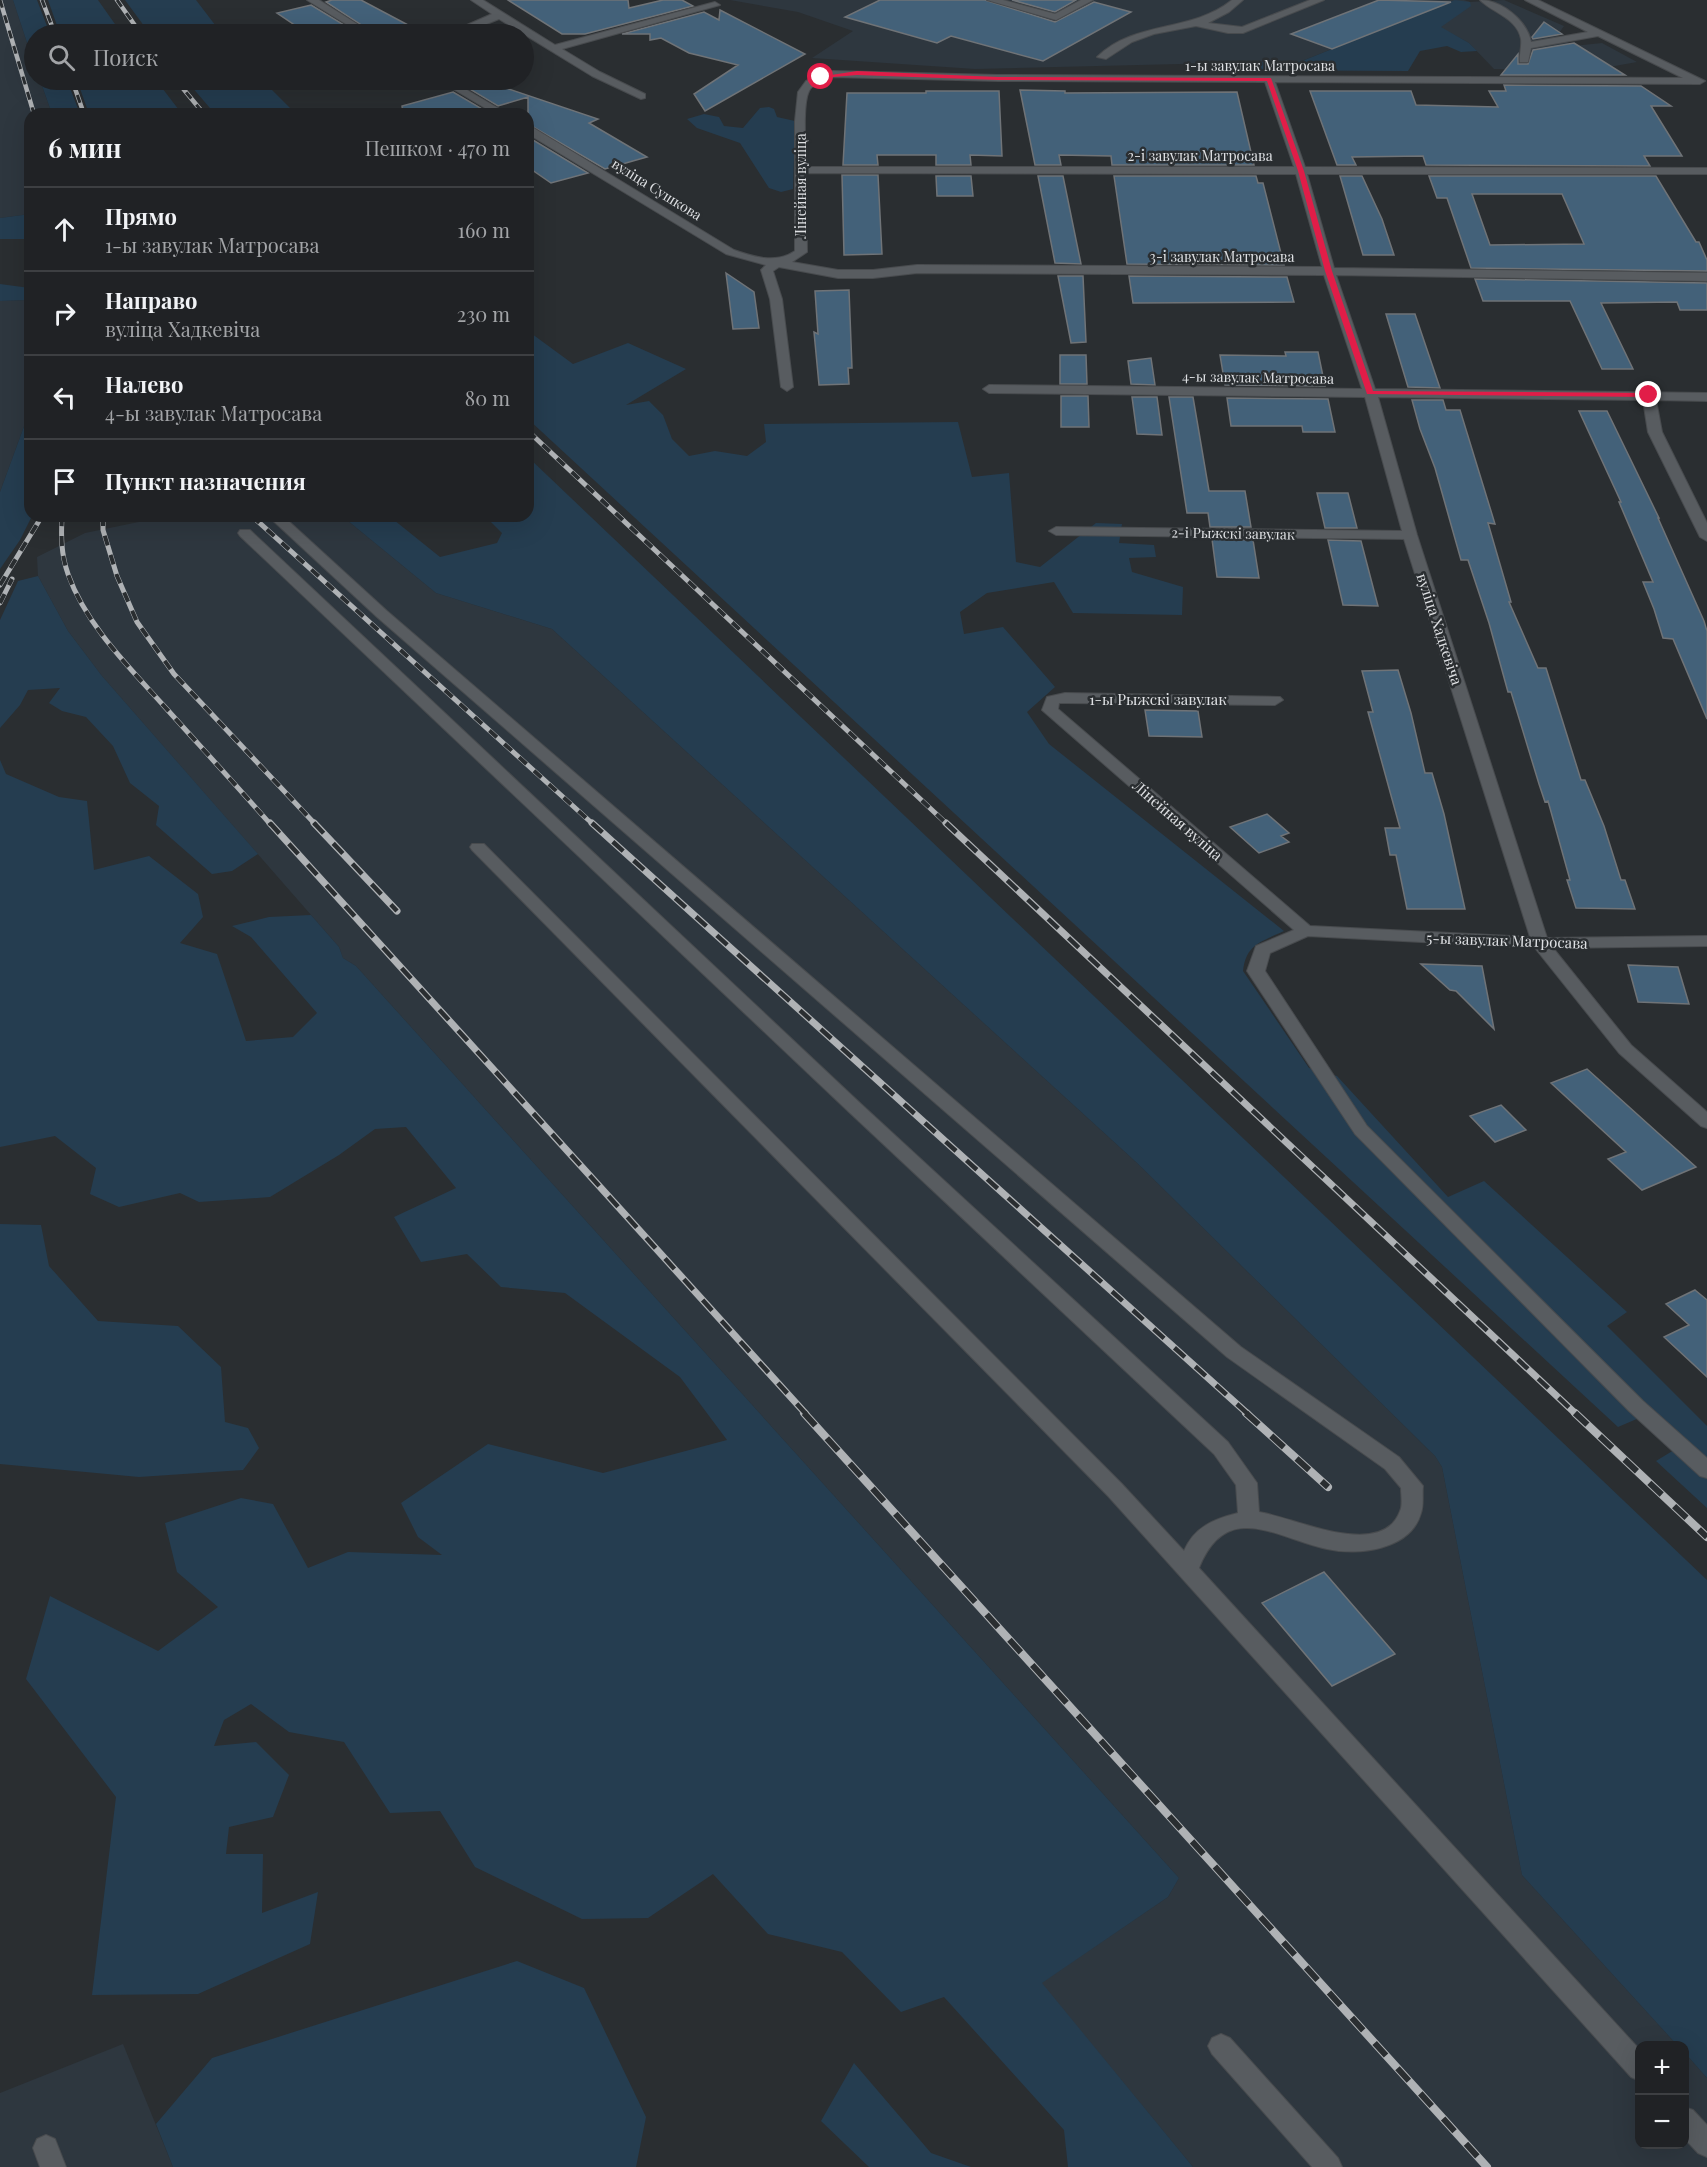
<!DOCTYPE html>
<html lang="ru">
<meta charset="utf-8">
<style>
:root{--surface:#202225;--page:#2d2f32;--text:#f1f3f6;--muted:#a2a4a7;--line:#3d3f42}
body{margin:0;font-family:"Playfair Display",serif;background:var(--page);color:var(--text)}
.controls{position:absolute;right:18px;bottom:18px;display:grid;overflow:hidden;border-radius:12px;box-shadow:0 6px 24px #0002}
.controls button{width:54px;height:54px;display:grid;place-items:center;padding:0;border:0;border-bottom:2px solid var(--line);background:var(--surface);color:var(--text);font:30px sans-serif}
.stop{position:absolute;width:18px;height:18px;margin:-14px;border:4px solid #e11d48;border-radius:50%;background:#fff}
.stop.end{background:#e11d48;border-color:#fff;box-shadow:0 2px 6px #0008}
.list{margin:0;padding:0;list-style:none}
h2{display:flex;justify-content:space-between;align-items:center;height:78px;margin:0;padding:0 24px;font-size:26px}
h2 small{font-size:20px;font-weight:400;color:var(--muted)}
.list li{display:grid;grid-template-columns:39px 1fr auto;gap:18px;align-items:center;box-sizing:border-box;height:84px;padding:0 24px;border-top:2px solid var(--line)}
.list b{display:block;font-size:22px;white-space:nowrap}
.list p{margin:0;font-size:20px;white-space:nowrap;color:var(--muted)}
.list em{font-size:20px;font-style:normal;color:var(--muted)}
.icon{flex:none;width:33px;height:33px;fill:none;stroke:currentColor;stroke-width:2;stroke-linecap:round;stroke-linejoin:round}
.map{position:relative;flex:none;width:1707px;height:2167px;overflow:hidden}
.search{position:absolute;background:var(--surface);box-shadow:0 6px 24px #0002;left:24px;top:24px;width:510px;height:66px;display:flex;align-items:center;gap:15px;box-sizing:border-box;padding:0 21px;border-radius:33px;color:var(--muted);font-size:22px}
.panel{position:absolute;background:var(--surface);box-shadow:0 6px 24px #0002;left:24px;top:108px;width:510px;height:414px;border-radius:18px}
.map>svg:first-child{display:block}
.built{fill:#2e373f}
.green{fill:#253d50}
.building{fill:#436179;stroke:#6f7377;stroke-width:1.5;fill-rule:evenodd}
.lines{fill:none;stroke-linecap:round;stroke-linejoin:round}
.minor-casing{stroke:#484b4e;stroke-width:2}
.minor{fill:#585c60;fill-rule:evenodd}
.rail-far3-casing{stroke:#afb2b5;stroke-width:4.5}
.rail-far2-casing{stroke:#afb2b5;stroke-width:5}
.rail-far1-casing{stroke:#afb2b5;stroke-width:7}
.rail-casing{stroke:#afb2b5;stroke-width:8}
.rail-far3{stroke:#2a2e31;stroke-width:3;stroke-dasharray:8;stroke-linecap:butt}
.rail-far2{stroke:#2a2e31;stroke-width:4;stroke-dasharray:10;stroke-linecap:butt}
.rail-far1{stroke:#2a2e31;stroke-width:4.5;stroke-dasharray:14;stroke-linecap:butt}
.rail{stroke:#2a2e31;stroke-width:6;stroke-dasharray:17;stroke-linecap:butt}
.route{fill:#e11d48}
.labels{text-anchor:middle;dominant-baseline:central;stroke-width:5;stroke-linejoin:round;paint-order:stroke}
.far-street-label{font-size:14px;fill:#dfe1e4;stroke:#2a2e31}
.street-label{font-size:15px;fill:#dfe1e4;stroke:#2a2e31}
</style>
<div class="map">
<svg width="1707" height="2167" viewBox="0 0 1707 2167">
<rect width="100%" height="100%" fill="#2a2e31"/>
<path class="built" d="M0,0H13L34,64V80H40L52,114H30V214L0,218Z
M730,0H1464L1470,2L1504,0L1564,26L1557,36L1573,46L1602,43L1637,62L1587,71L1494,69L1469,43L1417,15L1302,61L975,69L812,58L853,31L798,12Z
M30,300V410L0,492V301Z
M168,516H342L436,593L552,629L1136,1162L1435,1456L1442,1467L1522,1875L1677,2045L1640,2046V2144H1684L1685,2053L1707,2078V2167H1193L1041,1983L1168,1897L1179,1878L356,966L343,958L339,947L102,676L68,631L38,576L37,557L85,533Z
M123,2044L173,2167H0V2093Z"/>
<path class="green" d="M13,0H37L50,34H34V64Z
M48,0H98L122,34H60Z
M125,0H196L222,34H150Z
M1455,0L1470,2L1471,6L1441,27L1469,43L1477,51L1461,52L1447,46L1420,51L1408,71L1214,70L1209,63L1302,61Z
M40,80H67L80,114H52Z
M77,80H156L182,114H89Z
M186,80H262L296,114H215Z
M769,107L774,109L777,117L795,121L793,189L781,192L769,188L740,143L697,128L687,119L704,114L719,117L724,126L743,128L760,108Z
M30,214V239H0V218Z
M0,284L30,288V300L0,301Z
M528,331L573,364L628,343L686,369L626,405L649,401L663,415L672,439L689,456L715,451L747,456L766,442L764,424L958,422L972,477L1009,473L1016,562L1040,567L1096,523L1122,524L1119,543L1154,545L1156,557L1129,558L1132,572L1183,587L1182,615L1073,613L1054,582L987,593L960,612L964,634L1003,627L1055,687L1027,712L1049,744L1284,931C1261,942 1246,944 1243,971L1309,1068L1337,1076L1448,1197L1484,1181L1627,1312L1607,1326L1707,1426V1508L1656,1461L1674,1450L1639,1418L1618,1427L528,419Z
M30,410V516H32L20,540L0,569V492Z
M528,457L1707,1580V2078L1685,2053L1684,2046L1677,2045L1522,1875L1442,1467L1435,1456L1136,1162L552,629L436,593L342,516H389L440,557L497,543L502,533L487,518L491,516H528Z
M38,576L68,631L102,676L258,854L232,871L212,874L156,825L159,806L130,783L113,746L86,717L62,711L49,703L60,688L28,690L20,705L0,728V620L18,581Z
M0,760L6,774L59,797L87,801L94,870L149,856L198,894L203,917L180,943L217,954L246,1041L293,1037L317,1013L251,937L232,926L269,917L311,915L339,947L343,958L356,966L1179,1878L1168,1897L1042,1983L1193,2167H1068L1064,2130L944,1997L901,2012L842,1952L768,1934L713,1874L648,1918L582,1919L475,1867L440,1811L390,1813L344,1742L289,1732L251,1704L224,1720L214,1746L256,1742L289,1775L273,1817L229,1827L226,1854H263L262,1913L318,1892L310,1944L198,1994L92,1995L116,1797L26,1679L50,1596L158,1651L218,1607L177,1572L165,1523L241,1498L273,1504L308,1568L348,1552L442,1555L418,1537L401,1503L488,1444L603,1473L727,1440L680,1377L565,1293L501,1287L467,1254L421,1262L394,1217L456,1188L406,1127L375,1129L339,1155L270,1197L199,1202L180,1193L119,1207L90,1194L96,1168L55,1136L0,1147Z
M0,1224L41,1225L49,1266L98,1321L178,1326L221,1367L225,1422L248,1428L259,1448L243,1470L139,1477L0,1464Z
M517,1961L584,1988L646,2117L636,2167H173L156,2124L212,2058Z
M854,2063L931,2153L971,2167H869L821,2121Z"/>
<path class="building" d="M332,0H361L425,34H375L326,2Z
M508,0H628L629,8L663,0H682L693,6L585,34H562Z
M880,0H985L1055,22L1094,2L1131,12L1043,61L951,36L937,43L845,17Z
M1012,0H1076L1055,12Z
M1379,0L1451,2L1332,49L1291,34Z
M311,5L359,34H308L277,13Z
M720,10L805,54L705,111L694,94L738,65L689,53L661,38L650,40V34H622L704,12L719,20Z
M1544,22L1562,34L1533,39L1532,37Z
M1574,43L1625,75H1501L1518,54V64H1528L1533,50Z
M488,82L598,119L589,123L647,157L605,169L528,124V97L498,106L468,88Z
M1504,85L1641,86L1671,106H1651L1682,156H1644L1650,166L1426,165L1423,156L1352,157L1356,165H1337L1310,91H1411L1416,105L1498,107L1489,91H1506Z
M1020,90L1065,91V93L1237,92L1254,165H1112L1111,156L1059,155L1061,165H1035Z
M926,91H999L1002,156L970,155L971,165H936V155H877L878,165H843L847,93H926Z
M453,92L484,110L472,114H403L402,106Z
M528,137L588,173L551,183L528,167Z
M878,175L882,254L844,255L842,175Z
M936,176H971L973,196H937Z
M1038,176H1063L1081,264L1055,263Z
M1114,176H1256L1258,183H1263L1284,265L1127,264Z
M1340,176H1362L1382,219L1394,255H1363Z
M1429,176H1656L1696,242H1699L1707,260V271L1471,268L1447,198H1437ZM1472,194H1562L1584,244L1490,245Z
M726,273L754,292L759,328L733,329Z
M1058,276H1083L1086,342L1071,343Z
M1129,276L1287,277L1294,302L1133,303Z
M1475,279L1707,283V310H1680L1677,302L1601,303L1633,369H1602L1570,301H1483Z
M849,290L852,368H848L849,384L819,385L814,332L818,334L815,291Z
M1386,314H1415L1440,388L1408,387Z
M1285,352H1318L1325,386L1225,385L1220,355L1286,356Z
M1060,355H1086L1087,384H1060Z
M1151,358L1155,385L1131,384L1128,361Z
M1061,396H1088L1089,427H1061Z
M1132,397H1157L1162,435L1137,434Z
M1169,397H1193L1209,491H1245L1251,527H1210L1208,513H1187Z
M1227,398L1328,399L1335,432H1303L1302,426H1231Z
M1412,400H1443L1446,410H1460L1495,524L1488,523L1511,602H1509L1538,668H1546L1581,780H1585L1604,826L1621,880H1625L1635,909L1576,908L1567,880H1570L1548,801L1545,802L1539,784L1511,692H1508L1489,623L1468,560H1461L1435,468L1420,429Z
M1579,411H1607L1659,518H1658L1704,621L1707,631V719L1673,639L1663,638L1654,609L1643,582H1653L1619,502H1621Z
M1317,493H1348L1357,528H1325Z
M1212,539L1253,540L1259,578L1217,577Z
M1328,540L1361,541L1378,606L1343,605Z
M1398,670L1411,713L1425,773H1432L1444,814L1465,909H1407L1396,855H1390L1385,828H1400L1368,712H1373L1362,671Z
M1145,710L1198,711L1202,737L1149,736Z
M1267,814L1289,833L1281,836L1289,842L1259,853L1230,827Z
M1421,964L1482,966L1494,1029L1456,991L1450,990Z
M1628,965L1678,967L1689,1004L1638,1002Z
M1587,1069L1658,1133L1696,1167L1642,1190L1608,1159L1626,1152L1551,1083Z
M1501,1105L1526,1130L1495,1142L1470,1116Z
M1695,1290L1707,1300V1377L1664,1337L1689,1325L1666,1304Z
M1324,1572L1395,1654L1332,1686L1262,1603Z"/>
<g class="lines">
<g class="minor-casing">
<path id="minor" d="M307,0H319L373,34H362Z
M471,0H483L555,45L715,2L720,5L562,49L600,72L645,94V98L641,99L592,76L499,19L462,34H450L451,32L492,14Z
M987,0H1003L1055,14L1081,0H1093L1056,20Z
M1232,0H1243L1229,12L1208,23L1242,27L1310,0H1324L1243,33H1228L1196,26L1154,34L1132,42L1106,59L1097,57C1135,20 1191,33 1232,0Z
M1480,0C1501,0 1527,20 1531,42L1588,32L1525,0H1538L1705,81L1700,84L1275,82L1305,167L1707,168V174H1307L1334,268L1707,273V281L1336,275L1375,389L1707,393V401L1656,400L1662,432L1707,523V541L1700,537L1648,432L1643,400L1378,397L1417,535L1547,938L1707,936V946L1553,948L1631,1045L1707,1112V1128L1701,1126L1619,1053L1535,948L1308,936L1270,953L1265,971L1367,1126L1643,1401L1707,1458V1478L1700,1476L1629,1411L1355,1134L1247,971L1256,946L1294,930L1042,710L1047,697L1065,693L1280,697L1283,700L1275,705L1065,703H1059L1058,709L1310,926L1530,937L1404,539L1056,535L1049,531L1056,527L1402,531L1365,397L989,393L983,389L989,385L1362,389L1324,275L917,273L873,278H838L779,267L773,271L782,299L793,387L787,391L781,387L770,299L761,270L766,265L726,254L528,134V126L532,127L734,250C754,257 776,264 795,251V121L798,92L806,81L833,71L998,75L1683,78L1598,36L1531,48L1528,62H1520C1519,55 1522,47 1521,39C1517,18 1493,13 1480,0ZM833,77L998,81L1265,82L1294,167H806C806,150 802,105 809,91C813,83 825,79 833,77ZM806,173L1296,174L1322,267L917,265L873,270H838L792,262L807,252Z
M438,80H450L508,114H495Z
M268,516H283L387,611L1241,1347L1399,1457L1423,1486C1422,1494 1424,1505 1421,1513C1411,1550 1358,1556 1327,1549C1278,1539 1227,1498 1199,1568L1640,2050V2081L1631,2077L1108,1496L472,850L470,847L472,844H484L1122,1484L1184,1551C1194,1527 1214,1519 1238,1513L1236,1485L1214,1454L849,1112L240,536L238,533L240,530H250L861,1104L1228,1442L1257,1483L1259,1512C1293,1517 1382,1561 1400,1511C1403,1505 1401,1495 1401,1488L1385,1469L1227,1357L377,617Z
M1221,2034L1230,2038L1338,2158L1342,2167H1312L1212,2054L1208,2046L1212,2038Z
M1684,2107L1693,2110L1707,2125V2157L1698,2153L1684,2138Z
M46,2135L55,2139L66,2167H40L33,2148L37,2139Z"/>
</g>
<use href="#minor" class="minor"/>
<g class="rail-far3-casing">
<path id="rail-far3" d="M0,0L34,114
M42,0L55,34
M117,0L141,34
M72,80L84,114
M176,80L204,114"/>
</g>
<g class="rail-far2-casing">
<path id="rail-far2" d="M528,431L948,825
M62,516C61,537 61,554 68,574C86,625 129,667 164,706C200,746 236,785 271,825
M103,516V530L117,576L137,622L174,674L316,825
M252,516L594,825
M0,585L42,516
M0,603L12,579"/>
</g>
<g class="rail-far1-casing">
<path id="rail-far1" d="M270,823L806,1414
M314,823L397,911
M592,823L1248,1414
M946,823L1576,1414"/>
</g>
<g class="rail-casing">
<path id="rail" d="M804,1413L1487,2167
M1246,1413L1328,1487
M1575,1413L1707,1537"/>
</g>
<use href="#rail-far3" class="rail-far3"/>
<use href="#rail-far2" class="rail-far2"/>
<use href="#rail-far1" class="rail-far1"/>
<use href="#rail" class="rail"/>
</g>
<path class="route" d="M857,71L998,77L1271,78L1304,171L1332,271L1373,391L1649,393L1653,395L1649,397L1367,394L1325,271L1298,171L1267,81L998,80L857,75L821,78L818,77Z"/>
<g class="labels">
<g class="far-street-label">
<text x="1260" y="65">1-ы завулак Матросава</text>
<text x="1200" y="155">2-і завулак Матросава</text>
<text transform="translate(800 186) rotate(-90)">Лінейная вуліца</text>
<text transform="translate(657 189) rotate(32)">вуліца Сушкова</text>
<text x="1222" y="256">3-і завулак Матросава</text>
<text transform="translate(1258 377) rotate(1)">4-ы завулак Матросава</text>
<text transform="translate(1233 533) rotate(1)">2-і Рыжскі завулак</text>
</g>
<g class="street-label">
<text transform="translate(1440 629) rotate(72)">вуліца Хадкевіча</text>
<text x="1158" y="699">1-ы Рыжскі завулак</text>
<text transform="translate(1178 820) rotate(41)">Лінейная вуліца</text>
<text transform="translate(1507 940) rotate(2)">5-ы завулак Матросава</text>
</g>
</g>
</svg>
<div class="controls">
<button>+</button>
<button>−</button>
</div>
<div class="stop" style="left:821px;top:77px"></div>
<div class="stop end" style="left:1649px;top:395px"></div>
<div class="search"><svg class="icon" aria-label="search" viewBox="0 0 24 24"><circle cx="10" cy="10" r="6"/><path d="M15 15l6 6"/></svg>Поиск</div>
<section class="panel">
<h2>6 мин<small>Пешком · 470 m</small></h2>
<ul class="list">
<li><svg class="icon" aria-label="ahead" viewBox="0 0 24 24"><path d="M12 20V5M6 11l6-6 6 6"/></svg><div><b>Прямо</b><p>1-ы завулак Матросава</p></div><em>160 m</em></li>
<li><svg class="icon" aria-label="right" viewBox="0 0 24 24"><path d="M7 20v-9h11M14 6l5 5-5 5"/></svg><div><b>Направо</b><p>вуліца Хадкевіча</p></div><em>230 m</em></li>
<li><svg class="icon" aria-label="left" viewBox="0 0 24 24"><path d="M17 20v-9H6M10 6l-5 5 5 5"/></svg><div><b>Налево</b><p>4-ы завулак Матросава</p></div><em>80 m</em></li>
<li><svg class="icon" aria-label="arrive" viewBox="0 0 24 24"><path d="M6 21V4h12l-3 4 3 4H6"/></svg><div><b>Пункт назначения</b></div></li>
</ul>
</section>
</div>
